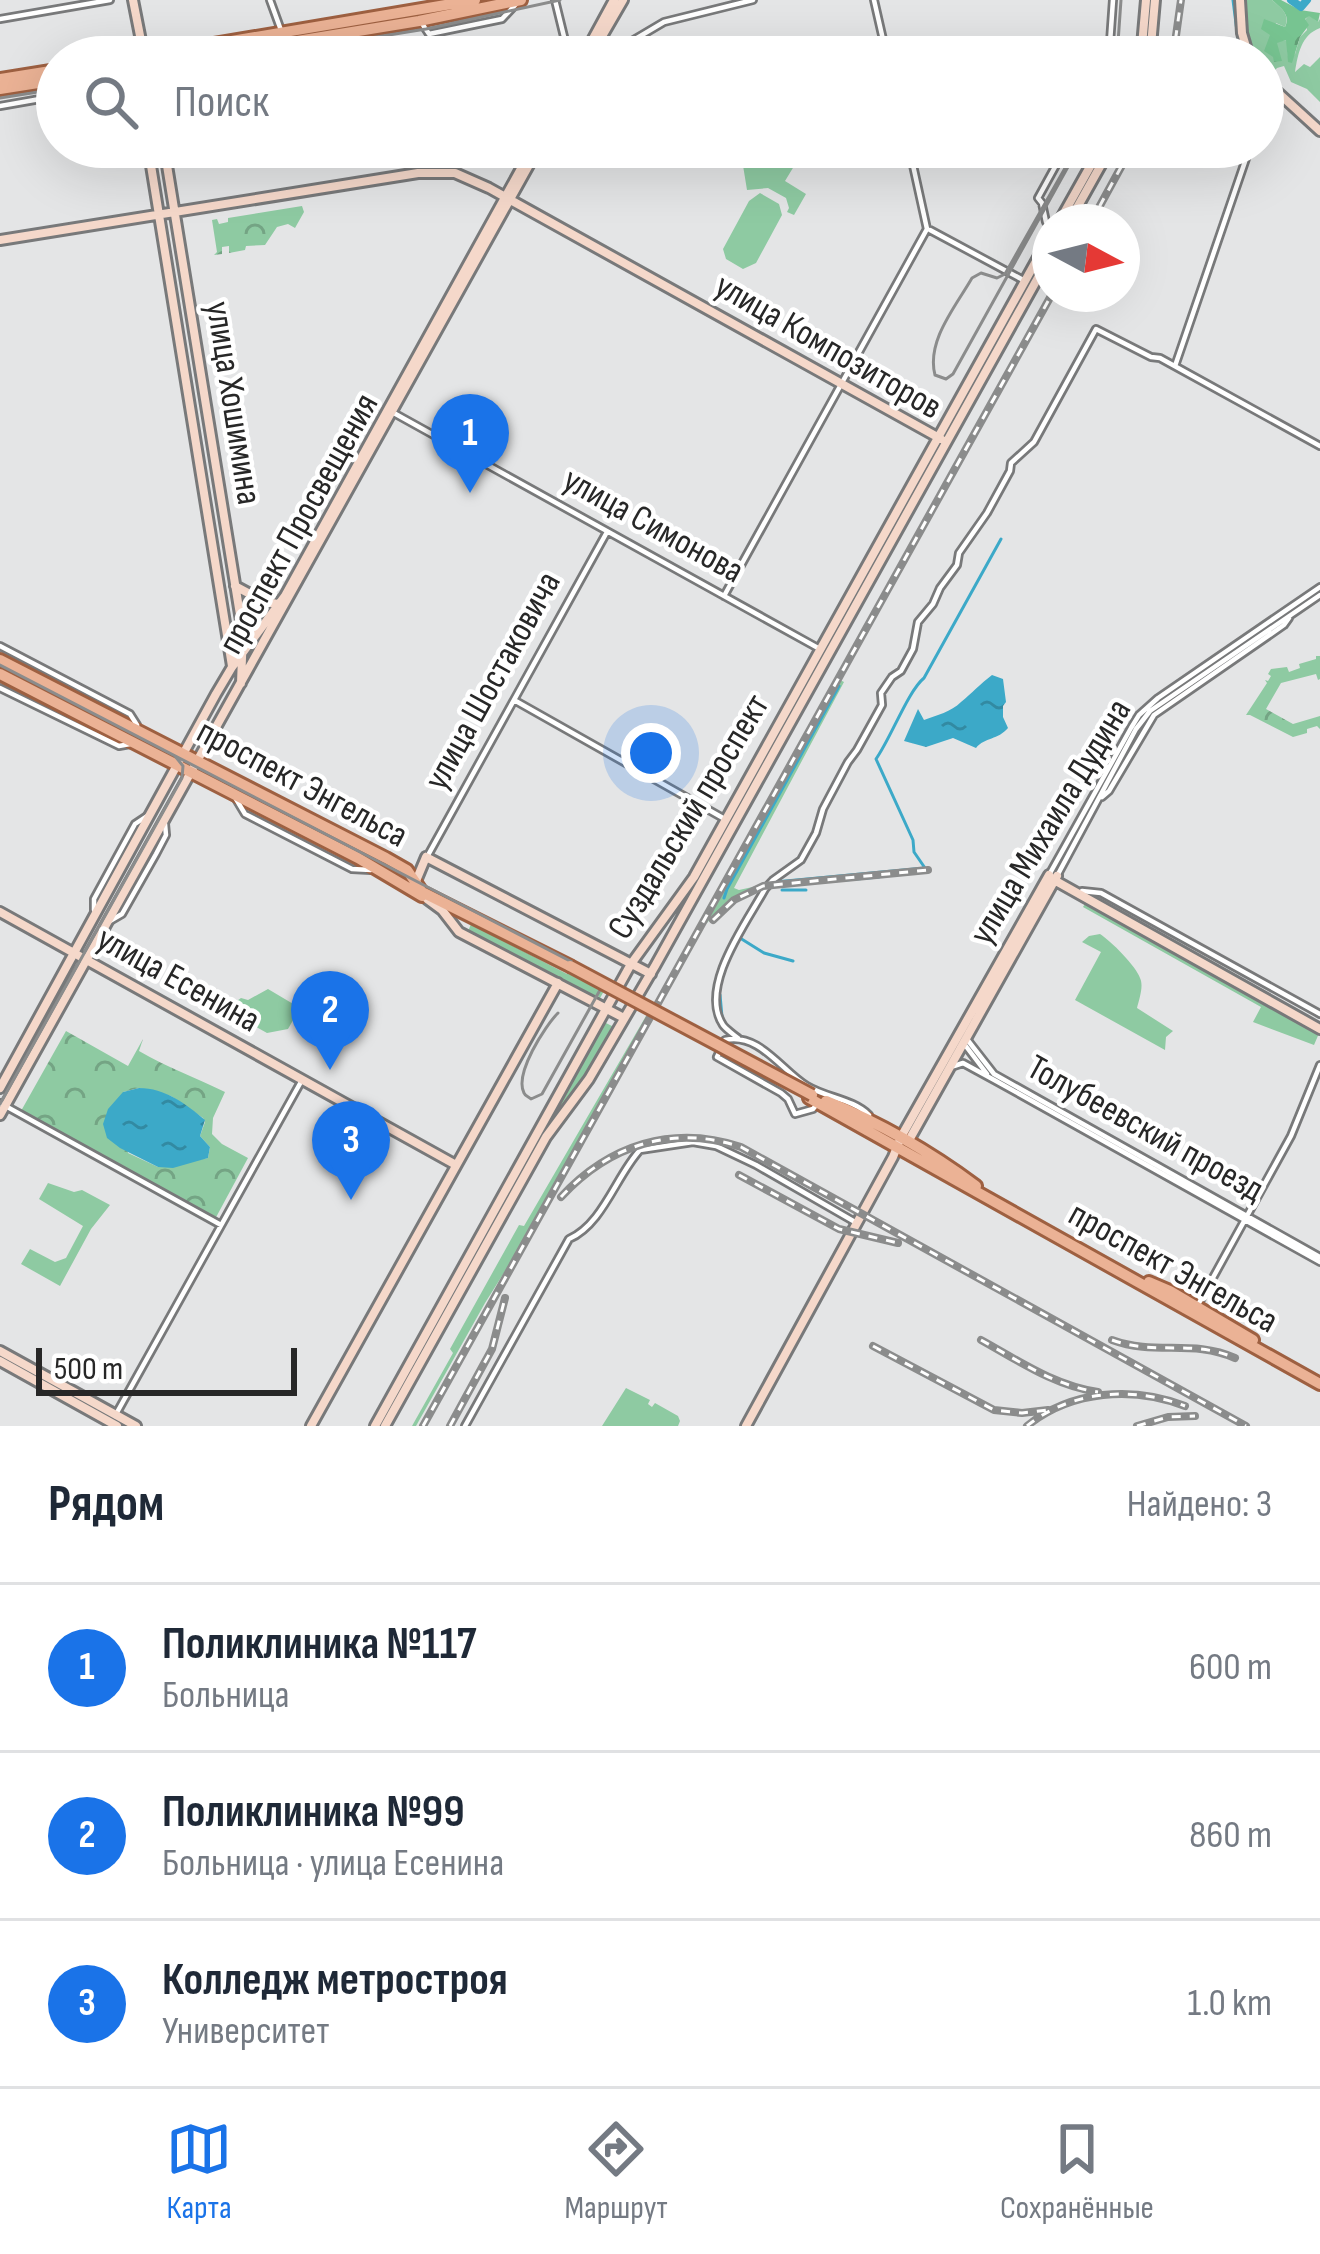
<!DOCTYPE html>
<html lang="ru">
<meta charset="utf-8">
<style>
:root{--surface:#fff;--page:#f2f2f3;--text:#1f2937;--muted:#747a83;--line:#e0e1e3;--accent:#1a73e8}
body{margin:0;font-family:"Sofia Sans Condensed",sans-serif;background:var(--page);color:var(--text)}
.compass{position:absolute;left:1032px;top:204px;width:108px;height:108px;border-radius:50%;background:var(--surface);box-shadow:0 12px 48px #0002;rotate:97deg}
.scale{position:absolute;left:36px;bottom:30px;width:261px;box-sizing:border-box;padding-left:12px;border:6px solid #272727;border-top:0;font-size:33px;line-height:42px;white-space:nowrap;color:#272727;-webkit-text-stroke:9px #fff;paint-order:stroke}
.you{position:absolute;left:651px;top:753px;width:42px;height:42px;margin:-30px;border:9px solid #fff;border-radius:50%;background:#1a73e8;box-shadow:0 0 0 18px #1a73e833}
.badge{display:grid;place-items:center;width:78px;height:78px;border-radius:50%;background:var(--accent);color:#fff;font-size:39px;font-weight:700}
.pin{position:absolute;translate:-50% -99px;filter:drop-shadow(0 3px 6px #0008)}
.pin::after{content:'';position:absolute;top:63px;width:42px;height:36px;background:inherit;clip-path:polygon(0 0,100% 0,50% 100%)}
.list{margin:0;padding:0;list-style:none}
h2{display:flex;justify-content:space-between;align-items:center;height:156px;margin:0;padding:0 48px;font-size:51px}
h2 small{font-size:39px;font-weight:400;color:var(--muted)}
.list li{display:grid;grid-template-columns:78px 1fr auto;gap:36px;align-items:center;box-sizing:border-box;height:168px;padding:0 48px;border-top:3px solid var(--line)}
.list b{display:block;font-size:45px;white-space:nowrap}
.list p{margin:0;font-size:39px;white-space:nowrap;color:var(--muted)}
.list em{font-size:39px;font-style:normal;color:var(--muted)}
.icon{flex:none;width:66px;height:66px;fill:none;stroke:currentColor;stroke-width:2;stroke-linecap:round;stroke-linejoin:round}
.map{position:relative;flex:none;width:1320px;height:1426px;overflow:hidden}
.search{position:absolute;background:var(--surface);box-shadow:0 12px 48px #0002;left:36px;right:36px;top:36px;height:132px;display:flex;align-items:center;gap:30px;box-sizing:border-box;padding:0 42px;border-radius:66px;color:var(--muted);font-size:45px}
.sheet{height:660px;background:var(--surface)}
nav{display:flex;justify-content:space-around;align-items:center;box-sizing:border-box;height:168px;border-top:3px solid var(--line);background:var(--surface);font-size:33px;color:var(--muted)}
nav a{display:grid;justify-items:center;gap:6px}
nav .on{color:var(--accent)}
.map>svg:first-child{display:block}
.grass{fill:#8ecaa2}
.forest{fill:url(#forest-crowns)}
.park{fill:url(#park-crowns);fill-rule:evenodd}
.water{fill:url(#water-ripples)}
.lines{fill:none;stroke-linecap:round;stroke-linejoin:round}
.stream{stroke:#3ca9c8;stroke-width:3}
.river{stroke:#3ca9c8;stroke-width:8}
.street-casing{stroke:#78797a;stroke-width:10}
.secondary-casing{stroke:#78797a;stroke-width:14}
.primary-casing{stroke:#9e6041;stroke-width:16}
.street{stroke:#fff;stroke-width:4.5}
.secondary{stroke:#f5d8ca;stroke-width:8}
.primary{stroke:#ebb295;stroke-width:10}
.tram{stroke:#8b8c8c;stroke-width:3}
.rail-casing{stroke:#8b8c8c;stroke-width:8}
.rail{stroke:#fff;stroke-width:3;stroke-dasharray:9;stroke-linecap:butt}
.primary-bridge-casing{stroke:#9e6041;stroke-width:16;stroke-linecap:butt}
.primary-bridge{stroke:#ebb295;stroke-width:10}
.labels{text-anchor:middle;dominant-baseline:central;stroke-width:9;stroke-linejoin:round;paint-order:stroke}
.street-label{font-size:36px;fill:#272727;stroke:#fff}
</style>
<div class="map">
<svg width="1320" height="1426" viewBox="0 0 1320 1426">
<defs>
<pattern id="forest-crowns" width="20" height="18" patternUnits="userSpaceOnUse" patternTransform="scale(3)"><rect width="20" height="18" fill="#77c491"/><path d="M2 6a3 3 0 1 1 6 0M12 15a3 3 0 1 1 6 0" fill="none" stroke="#629f76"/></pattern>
<pattern id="park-crowns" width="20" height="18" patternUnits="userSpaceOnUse" patternTransform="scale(3)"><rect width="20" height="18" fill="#8ecaa2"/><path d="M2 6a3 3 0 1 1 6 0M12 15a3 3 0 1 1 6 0" fill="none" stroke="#74a484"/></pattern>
<pattern id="water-ripples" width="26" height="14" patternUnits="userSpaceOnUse" patternTransform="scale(3)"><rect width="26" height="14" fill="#3ca9c8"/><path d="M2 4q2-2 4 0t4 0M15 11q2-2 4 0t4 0" fill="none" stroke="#328aa2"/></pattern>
</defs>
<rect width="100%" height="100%" fill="#e4e5e6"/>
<path class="grass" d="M1243,0H1272C1282,9 1290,14 1285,27L1276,23L1269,42L1287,40L1288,57L1295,54L1300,37L1307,30L1305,20L1309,15L1318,22L1320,19V28C1301,35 1298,54 1295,72L1304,64L1310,67L1320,57V102L1307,89L1291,82L1284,66L1277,68L1268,78L1263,72V57H1253L1244,30Z
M740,147H785L790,151L799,147L802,153L785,181L806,194L794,215L787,212L789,208L786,198L768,188L747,190Z
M760,193L779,204L782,215L756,263L743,269L726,259L723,249L749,201Z
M840,680L844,682L734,888L739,890L757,886L723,906L706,924Z
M1086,902L1320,1031L1314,1045L1253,1022L1261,1007L1083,907Z
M471,924L567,974L572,965L610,980L599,1000L598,995L595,998L467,934Z
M1100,934C1111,941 1136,966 1140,978C1144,986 1139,1000 1137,1008L1173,1031L1166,1037L1165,1050L1075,1000L1101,952L1082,942L1089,936Z
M268,989L300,1008L288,1029L267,1033L242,1019L247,1010L241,1007L233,1012L227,1008L241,998L248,1000Z
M646,1016L647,1019L517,1252L485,1303L416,1426H412L453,1353L450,1349L519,1225L524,1226Z
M604,1022L614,1027L586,1076L545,1131L382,1426H379Z
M48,1183L74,1192L82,1190L110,1205L91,1229L60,1286L21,1264L30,1249L55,1262L66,1258L83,1226L39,1199Z
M626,1388L650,1400L648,1404L652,1407L655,1403L678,1416L680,1421L678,1426H602Z"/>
<path class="forest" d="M1272,0H1281L1300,10L1320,13L1318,22L1309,16L1305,19L1309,25L1300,37L1292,63L1288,62L1286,40L1277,43L1282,61L1274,62L1273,57L1264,51L1270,35L1261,29L1264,19L1285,27C1291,15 1281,8 1272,0Z"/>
<path class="park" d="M302,206L304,212L295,228L288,224L277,227L265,245L246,246L245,250L229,253V246L222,247V254L214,255L217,252L212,220L217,219L219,224L228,222V218Z
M1316,656H1320V679L1318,680L1316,674L1281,683L1266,709L1293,724L1320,716V729L1317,726L1307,729V733L1293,737L1250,715H1246L1267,683L1265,680L1268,681L1271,676L1268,674L1271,669L1287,667L1289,672L1300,668L1299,664L1316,659Z
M66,1031L128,1066L143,1039L139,1051C168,1068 195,1077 225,1092L213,1118L212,1134L222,1144L248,1158L214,1221L21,1111ZM139,1088L171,1096L203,1118L205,1122L200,1136L210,1147L208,1158L158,1167L128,1153L123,1092Z"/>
<path class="water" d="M992,675L1003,679L1006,702L1003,706V717L1008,728C998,740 985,737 976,748L953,738L926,747L904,741L918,709L924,720C937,715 951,712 961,702C972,693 980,684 992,675Z
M139,1088C165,1088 186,1104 205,1120L200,1136L210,1147L208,1158L173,1168L158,1167L120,1148L107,1138L103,1124L108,1109L123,1092Z"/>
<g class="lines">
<path class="stream" d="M1233,0L1238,39
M1241,48L1244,57
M1263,95V97
M775,882L925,868L914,852L913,840L876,759C891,738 908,691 924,678L1001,539
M810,883L879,877
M782,890H806
M724,898L727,889L839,686
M740,938L764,953L793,961
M730,955L755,911
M720,995L722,1017"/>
<path class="river" d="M1291,0L1301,7L1307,0"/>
<g class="street-casing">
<path id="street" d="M270,0L282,33
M555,0L569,57
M874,0L887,57
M0,19L110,0
M423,25L429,34L502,19L517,3
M597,44L615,51L664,22L753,0
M1109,57L1113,0
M0,106L57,96
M1263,109L1270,87
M909,147L927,229
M1046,222L1042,203L1038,198L1066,147
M930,230L1025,281
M1175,366L1250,147
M392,412L818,648
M724,596L927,229
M0,646L130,714L137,725
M0,688L119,746L130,744
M514,700L723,818
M1102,797L1109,791L1154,715L1284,625L1289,618
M236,799L245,814L352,869L371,870
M427,857L607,532
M1049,875L1131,728L1139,715L1158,698L1320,587
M1057,876L1136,729L1150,711L1320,595
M1082,891L1101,893L1320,1014
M94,910V899L135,824L150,814
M110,921L122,914L156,854L166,835L165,824
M738,1038C735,1036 725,1028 723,1025C698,987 747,922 765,889L773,880L801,860L816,833L823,809L848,762L857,750L882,705L881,693L892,677L901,671L913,649L918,622L933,604L940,588L957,565L959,553L987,513L1010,471L1011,463L1034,442L1096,329L1151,357L1160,358L1320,446
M966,1038L994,1074L1320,1257
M965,1045L987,1074
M954,1066L963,1063L996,1081L1320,1262
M0,1103L221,1225
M818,1103L813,1109L795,1114L788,1099L781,1093L717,1057L725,1040C759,1032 782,1071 807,1086C827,1098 853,1099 869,1115
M1199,1303L1291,1136L1320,1065
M115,1416L302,1080
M465,1426L569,1239C603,1224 616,1176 640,1150L693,1142L716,1146L756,1165L855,1222"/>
</g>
<g class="secondary-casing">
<path id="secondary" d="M133,0L144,56
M1240,0L1242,33L1249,57
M583,57L614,0
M590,57L623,0
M1141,57L1146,0
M1150,57L1155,0
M1263,79L1320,131
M148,147L232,666
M164,147L243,633L241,683
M1059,222L1101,147
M1069,222L1111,147
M0,240L418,173H455L489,188L941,439
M235,586L265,602L278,604
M426,857L651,974
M1054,880L1320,1029
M416,881L426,857
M427,899L442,910L459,932L624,1018
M0,912L456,1165
M0,1088L216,694L232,667L285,596L533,147
M0,1115L539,147
M908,1142L1057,876
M0,1351L136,1426
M0,1361L117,1426
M311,1426L558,983
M375,1426L631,964L694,877L1050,236
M385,1426L546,1137L589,1079L655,966L1050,256
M746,1426L893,1157L901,1137L1049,875"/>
</g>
<g class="primary-casing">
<path id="primary" d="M137,57L475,0
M200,57L419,21L521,0
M0,79L57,70
M0,89L57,80
M0,660L386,858L407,870L422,892L570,966
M0,674L358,858L422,896
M809,1098L1320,1384
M826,1101C880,1123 929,1151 976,1186
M1149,1282L1170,1291L1253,1340"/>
</g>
<use href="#street" class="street"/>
<use href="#secondary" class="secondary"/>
<use href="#primary" class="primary"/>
<path class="tram" d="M252,57L426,29L560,0
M1117,57L1121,0
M0,98L57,89
M1077,147L1005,274L997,278L981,273L972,278C956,306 926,341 935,375L946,379L953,374L1079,147
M0,665L597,975L601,981L600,990L542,1094L531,1099C529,1097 525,1096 524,1093C514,1074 545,1026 558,1013
M0,1104L182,778L183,766L175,756"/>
<g class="rail-casing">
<path id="rail" d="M1173,57L1181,0
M1091,222L1132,147
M713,920L734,900L763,886L928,870
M739,1175L839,1229L898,1243
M561,1197C609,1145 673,1124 741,1147L1246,1426
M981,1340C1019,1361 1055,1386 1098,1392
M1112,1340C1156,1356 1192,1339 1235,1358
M873,1346L994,1410L1022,1413L1048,1410
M423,1426L1052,294
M450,1426L492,1349L505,1298
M1027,1426C1071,1390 1133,1386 1185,1406
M1137,1426L1168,1417L1195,1416"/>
</g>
<use href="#rail" class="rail"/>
<g class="primary-bridge-casing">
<path id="primary-bridge" d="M570,966L812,1095"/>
</g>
<use href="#primary-bridge" class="primary-bridge"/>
</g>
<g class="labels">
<g class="street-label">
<text transform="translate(828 347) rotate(30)">улица Композиторов</text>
<text transform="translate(233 403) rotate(81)">улица Хошимина</text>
<text transform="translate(299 524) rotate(-61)">проспект Просвещения</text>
<text transform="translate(653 526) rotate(29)">улица Симонова</text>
<text transform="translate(493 681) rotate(-61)">улица Шостаковича</text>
<text transform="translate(302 784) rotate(28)">проспект Энгельса</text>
<text transform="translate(689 817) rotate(-59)">Суздальский проспект</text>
<text transform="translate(1051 822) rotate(-59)">улица Михаила Дудина</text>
<text transform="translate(178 980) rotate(29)">улица Есенина</text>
<text transform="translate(1145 1129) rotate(29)">Толубеевский проезд</text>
<text transform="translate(1173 1268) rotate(29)">проспект Энгельса</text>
</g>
</g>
</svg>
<svg class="compass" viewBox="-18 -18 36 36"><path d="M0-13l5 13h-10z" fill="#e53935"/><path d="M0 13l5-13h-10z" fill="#747a83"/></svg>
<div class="scale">500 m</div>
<div class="you"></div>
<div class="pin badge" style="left:470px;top:493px">1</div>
<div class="pin badge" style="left:330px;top:1070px">2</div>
<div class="pin badge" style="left:351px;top:1200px">3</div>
<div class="search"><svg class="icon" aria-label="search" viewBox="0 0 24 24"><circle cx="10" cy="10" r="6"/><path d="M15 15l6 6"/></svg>Поиск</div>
</div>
<section class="sheet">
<h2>Рядом<small>Найдено: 3</small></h2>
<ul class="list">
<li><span class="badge">1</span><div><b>Поликлиника №117</b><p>Больница</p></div><em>600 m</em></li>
<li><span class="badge">2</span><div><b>Поликлиника №99</b><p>Больница · улица Есенина</p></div><em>860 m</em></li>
<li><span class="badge">3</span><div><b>Колледж метростроя</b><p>Университет</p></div><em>1.0 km</em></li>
</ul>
</section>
<nav>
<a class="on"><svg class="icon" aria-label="map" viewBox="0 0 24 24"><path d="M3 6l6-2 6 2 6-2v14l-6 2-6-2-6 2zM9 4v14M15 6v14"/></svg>Карта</a>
<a><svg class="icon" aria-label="directions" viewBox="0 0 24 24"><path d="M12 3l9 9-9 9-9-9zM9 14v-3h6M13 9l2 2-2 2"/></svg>Маршрут</a>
<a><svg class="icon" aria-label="saved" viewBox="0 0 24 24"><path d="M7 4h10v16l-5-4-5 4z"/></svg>Сохранённые</a>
</nav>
